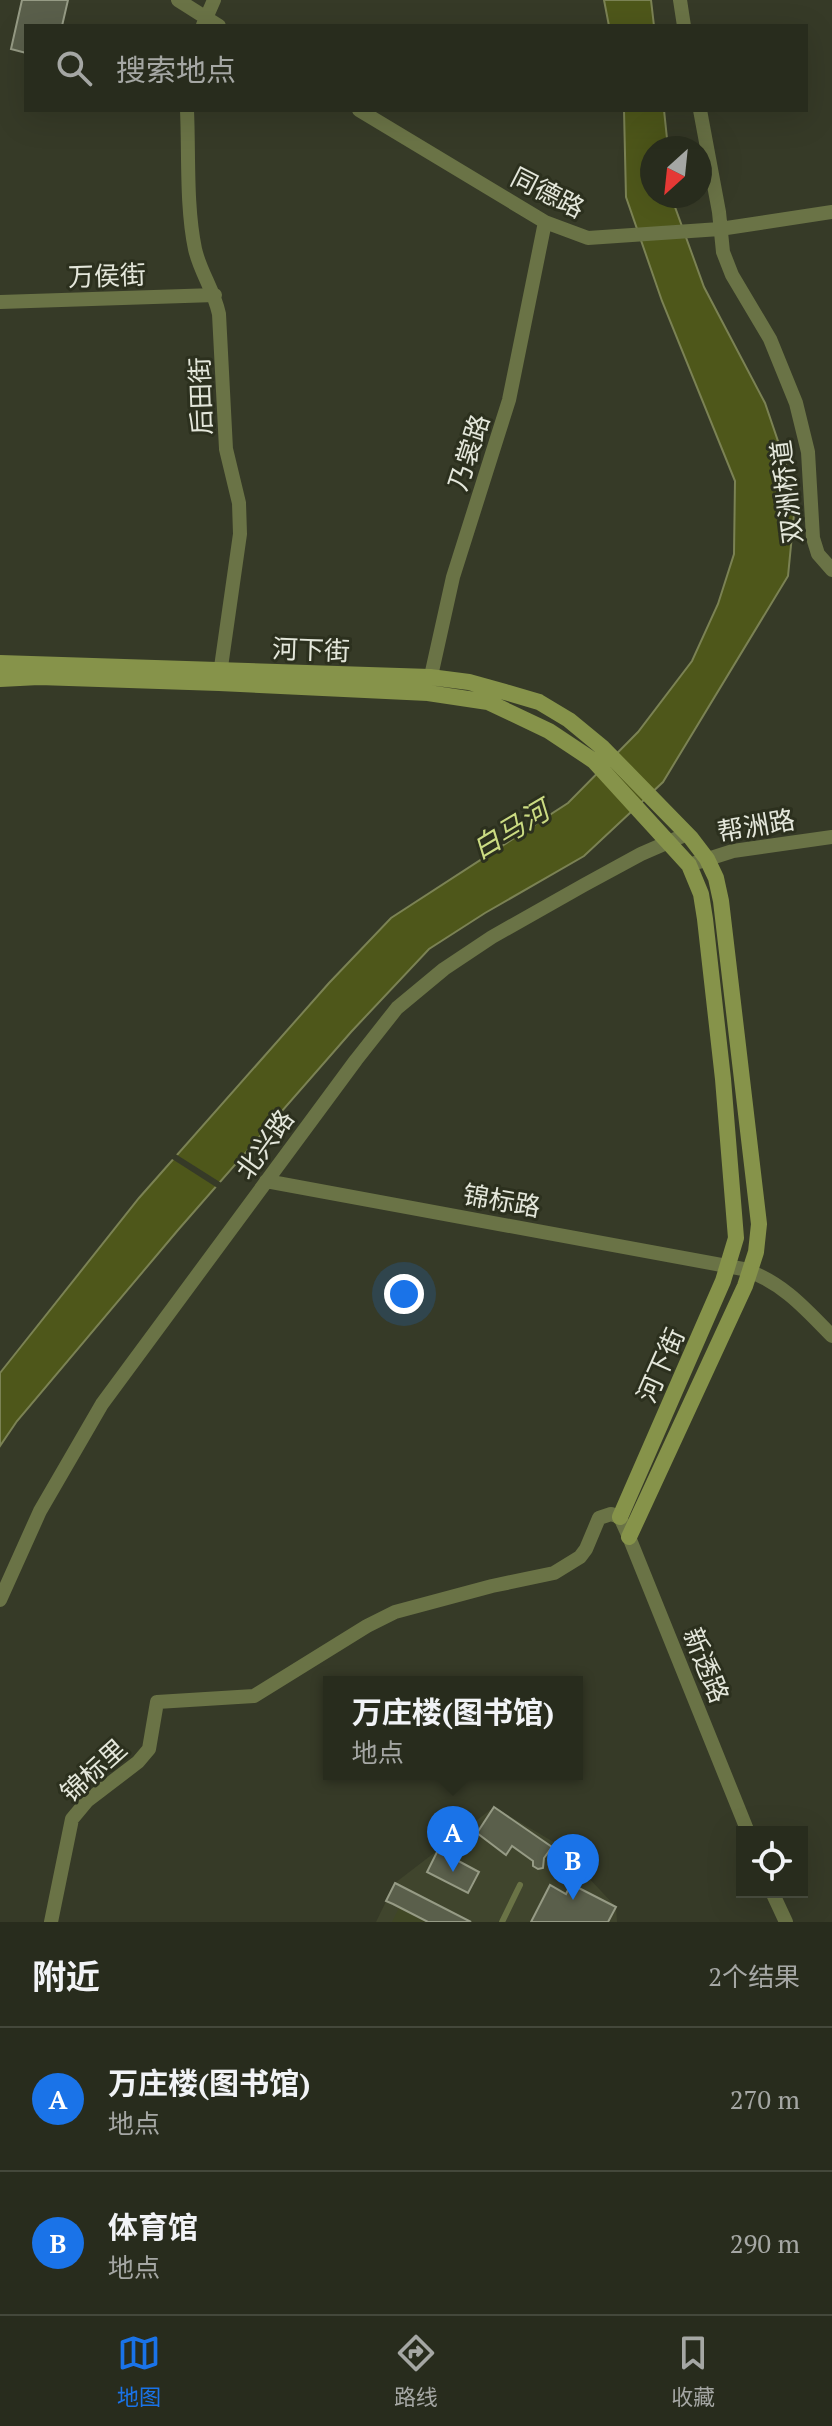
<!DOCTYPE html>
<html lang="zh">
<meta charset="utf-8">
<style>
:root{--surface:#282c1d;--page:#34382a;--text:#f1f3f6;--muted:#a5a7a4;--line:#44483b;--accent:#1a73e8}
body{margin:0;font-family:"PT Serif","Noto Sans SC",serif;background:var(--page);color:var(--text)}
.controls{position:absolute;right:24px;bottom:24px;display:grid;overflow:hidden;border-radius:0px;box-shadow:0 8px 32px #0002}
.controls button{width:72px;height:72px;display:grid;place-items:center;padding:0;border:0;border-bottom:2px solid var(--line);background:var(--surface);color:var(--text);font:40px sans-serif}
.compass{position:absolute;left:640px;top:136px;width:72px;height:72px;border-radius:50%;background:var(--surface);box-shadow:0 8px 32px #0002;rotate:207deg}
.you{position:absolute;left:404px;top:1294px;width:28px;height:28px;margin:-20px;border:6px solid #fff;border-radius:50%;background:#1a73e8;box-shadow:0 0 0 12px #1a73e833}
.badge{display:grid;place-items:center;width:52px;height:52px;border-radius:50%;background:var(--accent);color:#fff;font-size:26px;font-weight:700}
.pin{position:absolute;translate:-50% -66px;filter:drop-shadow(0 2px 4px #0008)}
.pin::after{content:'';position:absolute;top:42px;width:28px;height:24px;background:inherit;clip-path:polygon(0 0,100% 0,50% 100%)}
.popup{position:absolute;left:323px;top:1676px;width:260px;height:104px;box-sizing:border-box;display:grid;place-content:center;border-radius:0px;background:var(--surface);filter:drop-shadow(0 2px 6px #0005);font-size:26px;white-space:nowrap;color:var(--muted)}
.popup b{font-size:30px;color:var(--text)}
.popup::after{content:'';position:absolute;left:50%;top:100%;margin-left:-16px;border:16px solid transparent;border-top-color:var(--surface)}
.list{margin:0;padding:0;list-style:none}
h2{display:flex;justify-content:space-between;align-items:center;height:104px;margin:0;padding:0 32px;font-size:34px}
h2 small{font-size:26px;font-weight:400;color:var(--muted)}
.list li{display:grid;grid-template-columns:52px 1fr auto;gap:24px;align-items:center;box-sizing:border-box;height:144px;padding:0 32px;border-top:2px solid var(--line)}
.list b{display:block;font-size:30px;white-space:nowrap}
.list p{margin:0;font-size:26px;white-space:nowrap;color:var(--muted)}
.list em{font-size:26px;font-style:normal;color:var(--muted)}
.icon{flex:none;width:44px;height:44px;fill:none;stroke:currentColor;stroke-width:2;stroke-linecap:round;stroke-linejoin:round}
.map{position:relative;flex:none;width:832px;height:1922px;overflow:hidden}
.search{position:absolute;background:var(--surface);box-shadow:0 8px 32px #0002;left:24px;right:24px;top:24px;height:88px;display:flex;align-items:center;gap:20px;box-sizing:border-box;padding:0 28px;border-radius:0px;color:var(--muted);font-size:30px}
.sheet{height:392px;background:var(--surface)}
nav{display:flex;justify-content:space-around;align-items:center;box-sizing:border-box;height:112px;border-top:2px solid var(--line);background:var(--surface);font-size:22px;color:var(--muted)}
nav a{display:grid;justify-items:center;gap:4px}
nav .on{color:var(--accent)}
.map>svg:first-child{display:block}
.built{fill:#40452d}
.green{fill:#404725}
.water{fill:#4e571a;stroke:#7b8254;stroke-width:2}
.pier{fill:#363a27}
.building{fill:#5a5f4b;stroke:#969b85;stroke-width:2}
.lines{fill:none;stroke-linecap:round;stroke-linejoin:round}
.service{stroke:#6a7346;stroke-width:6}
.tertiary{stroke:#6a7346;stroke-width:14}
.secondary{stroke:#86934a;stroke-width:16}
.labels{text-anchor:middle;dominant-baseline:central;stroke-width:6;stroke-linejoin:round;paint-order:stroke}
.street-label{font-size:26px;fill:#e4e7db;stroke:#2c301e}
.water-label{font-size:28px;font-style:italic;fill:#cbdb82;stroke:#2c301e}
</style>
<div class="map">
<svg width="832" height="1922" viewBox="0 0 832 1922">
<rect width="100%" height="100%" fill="#363a27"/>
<path class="built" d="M494,1807L557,1844L616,1907L617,1922H376L395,1883Z"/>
<path class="green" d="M399,1908L428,1922H392Z"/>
<path class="water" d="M604,0H651L654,26H609Z
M624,110H664L668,148H652V196H674L675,207L704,287L765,403L796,494L788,576L663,782L584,856L485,913L429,949L351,1032L178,1230L17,1421L0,1446V1373L139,1198L329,983L391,918L568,803L638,732L692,661L718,604L734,554L735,481L662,301L626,197Z"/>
<path class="pier" d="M174,1153L223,1184L219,1189L169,1157Z"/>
<path class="building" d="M22,0H68L62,26H26V53L11,49Z
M494,1807L552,1847L544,1858L543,1868L538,1869L533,1866V1861L512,1846L506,1855L477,1833Z
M438,1850L479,1872L468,1893L427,1872Z
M395,1883L471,1922H428L393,1904L386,1901Z
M571,1884L616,1907L608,1922H531L550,1885L566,1894Z"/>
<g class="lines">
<path class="service" d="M502,1922L520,1885"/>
<path class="tertiary" d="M178,0L219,26
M680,0L684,26
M203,25L214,0
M187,110C189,154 186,206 195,249C200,272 214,290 219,314L226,449L239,503L240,534L219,681
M359,110L545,222L588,238L720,229L832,212
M700,110L719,212L723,252L732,275L770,339L796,403L808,452L813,538L818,554L832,570
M0,302L215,295
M429,685L453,577L509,400L545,222
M689,865L733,851L832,837
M266,1181L743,1269C781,1281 805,1308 832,1336
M0,1600L40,1511L102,1404L356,1060L397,1008L444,969L492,937L584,885L641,854L687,834
M772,1892L786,1922
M51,1922L72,1819L87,1801L138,1762L149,1749L157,1702L254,1696L367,1626L395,1612L492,1586L554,1573L580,1557L586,1549L599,1518L611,1514L620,1517L629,1537L748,1832"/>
<path class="secondary" d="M0,663L430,677L469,682L505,692L539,702L569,720L603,748L691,838L707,859L716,878L721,901L759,1224L756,1252L745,1286L629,1537
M0,679L39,677L219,683L428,693L488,702L549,731L594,761L689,865L701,894L705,919L723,1079L736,1238L723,1281L620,1517"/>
</g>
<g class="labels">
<g class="street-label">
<text transform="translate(548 192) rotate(27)">同德路</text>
<text transform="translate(107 275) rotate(-2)">万侯街</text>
<text transform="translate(200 396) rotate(-92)">后田街</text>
<text transform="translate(468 452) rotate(-72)">乃裳路</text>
<text transform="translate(786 492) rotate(-97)">双洲桥道</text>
<text transform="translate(311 649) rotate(2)">河下街</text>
<text transform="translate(756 825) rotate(-10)">帮洲路</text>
<text transform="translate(264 1144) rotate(-54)">北兴路</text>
<text transform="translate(502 1200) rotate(10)">锦标路</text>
<text transform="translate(660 1365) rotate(-66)">河下街</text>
<text transform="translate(707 1665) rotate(68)">新透路</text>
<text transform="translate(93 1770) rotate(-42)">锦标里</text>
</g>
<g class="water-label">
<text transform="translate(510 829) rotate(-31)">白马河</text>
</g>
</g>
</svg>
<div class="controls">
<button><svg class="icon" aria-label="locate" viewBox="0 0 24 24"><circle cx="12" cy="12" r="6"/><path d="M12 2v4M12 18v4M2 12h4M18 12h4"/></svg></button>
</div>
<svg class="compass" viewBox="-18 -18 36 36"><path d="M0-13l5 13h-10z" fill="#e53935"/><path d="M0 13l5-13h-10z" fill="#a5a7a4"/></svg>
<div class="you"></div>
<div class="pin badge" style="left:453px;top:1872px">A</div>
<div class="popup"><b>万庄楼(图书馆)</b>地点</div>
<div class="pin badge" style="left:573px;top:1900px">B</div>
<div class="search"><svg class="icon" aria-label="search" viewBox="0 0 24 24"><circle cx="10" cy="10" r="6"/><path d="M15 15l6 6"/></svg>搜索地点</div>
</div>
<section class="sheet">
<h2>附近<small>2个结果</small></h2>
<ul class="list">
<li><span class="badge">A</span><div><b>万庄楼(图书馆)</b><p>地点</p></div><em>270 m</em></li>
<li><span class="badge">B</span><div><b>体育馆</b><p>地点</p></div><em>290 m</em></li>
</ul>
</section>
<nav>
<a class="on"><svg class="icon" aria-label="map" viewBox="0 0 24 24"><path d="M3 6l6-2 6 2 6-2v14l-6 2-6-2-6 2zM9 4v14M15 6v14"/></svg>地图</a>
<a><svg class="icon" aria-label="directions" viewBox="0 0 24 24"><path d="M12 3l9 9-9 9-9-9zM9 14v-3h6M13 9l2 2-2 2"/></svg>路线</a>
<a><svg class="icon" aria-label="saved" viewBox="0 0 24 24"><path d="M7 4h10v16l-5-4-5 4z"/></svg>收藏</a>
</nav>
